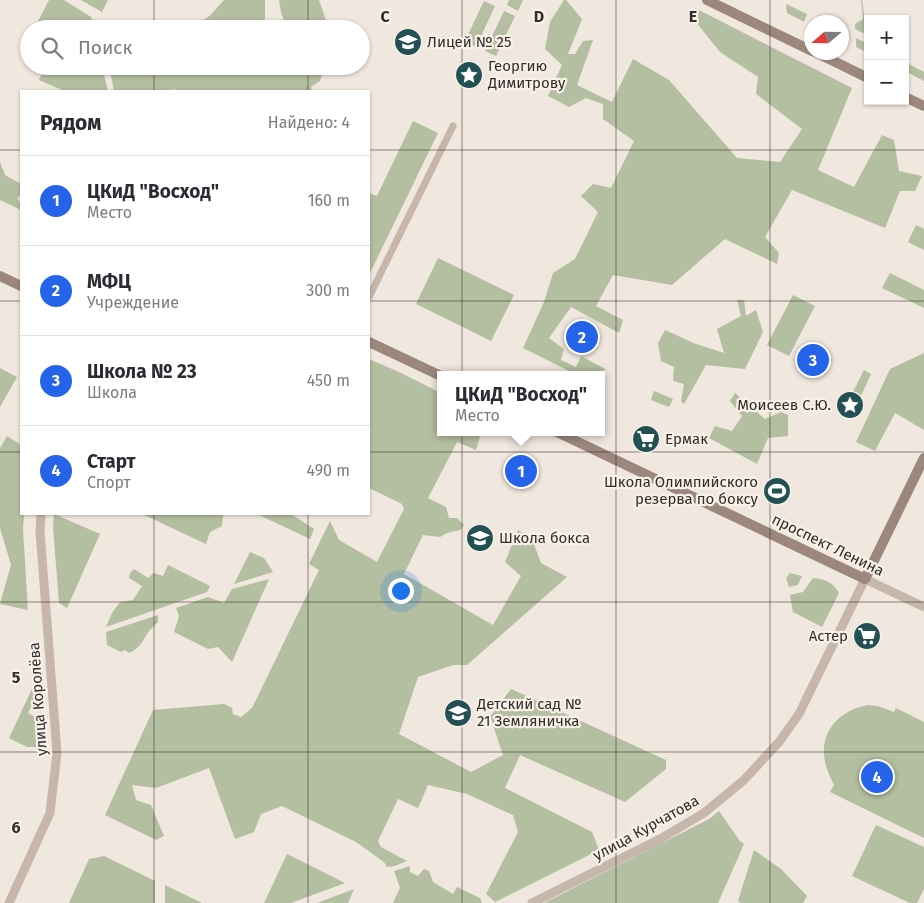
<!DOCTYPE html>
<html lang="ru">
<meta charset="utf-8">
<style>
body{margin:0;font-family:"Fira Sans",sans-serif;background:#f7f7f7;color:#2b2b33}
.controls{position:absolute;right:15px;top:15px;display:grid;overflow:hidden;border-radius:0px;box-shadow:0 1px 4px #0004}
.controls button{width:45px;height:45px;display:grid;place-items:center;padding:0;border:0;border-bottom:1px solid #e1e1e2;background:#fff;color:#2b2b33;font:25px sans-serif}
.compass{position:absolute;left:804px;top:15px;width:45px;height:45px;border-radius:50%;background:#fff;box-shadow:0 1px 4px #0004;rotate:250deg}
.you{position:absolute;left:400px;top:590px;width:18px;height:18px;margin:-12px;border:4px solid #fff;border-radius:50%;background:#1a73e8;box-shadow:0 0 0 8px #1a73e833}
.badge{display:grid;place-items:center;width:32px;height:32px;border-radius:50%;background:#2563eb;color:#fff;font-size:16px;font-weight:700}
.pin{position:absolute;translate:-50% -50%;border:2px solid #fff;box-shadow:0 1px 5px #0006}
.popup{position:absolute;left:437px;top:371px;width:168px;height:65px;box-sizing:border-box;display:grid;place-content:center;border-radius:0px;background:#fff;filter:drop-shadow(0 1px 4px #0005);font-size:16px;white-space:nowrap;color:#7c7c81}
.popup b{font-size:19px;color:#2b2b33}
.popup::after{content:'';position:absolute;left:50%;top:100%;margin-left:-10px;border:10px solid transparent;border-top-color:#fff}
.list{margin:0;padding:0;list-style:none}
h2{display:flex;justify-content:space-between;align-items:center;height:65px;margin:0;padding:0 20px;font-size:21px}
h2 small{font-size:16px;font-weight:400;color:#7c7c81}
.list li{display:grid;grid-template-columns:32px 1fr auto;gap:15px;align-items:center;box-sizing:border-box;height:90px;padding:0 20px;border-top:1px solid #e1e1e2}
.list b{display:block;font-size:19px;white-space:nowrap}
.list p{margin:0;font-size:16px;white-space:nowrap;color:#7c7c81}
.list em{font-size:16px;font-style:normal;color:#7c7c81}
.icon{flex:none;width:28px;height:28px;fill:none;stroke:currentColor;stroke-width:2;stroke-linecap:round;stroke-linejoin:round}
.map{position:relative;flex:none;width:924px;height:903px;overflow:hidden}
.search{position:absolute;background:#fff;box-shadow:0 1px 4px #0004;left:20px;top:20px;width:350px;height:55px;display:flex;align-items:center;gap:12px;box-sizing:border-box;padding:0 18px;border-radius:28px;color:#7c7c81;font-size:19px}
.panel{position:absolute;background:#fff;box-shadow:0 1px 4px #0004;left:20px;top:90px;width:350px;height:425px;border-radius:0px}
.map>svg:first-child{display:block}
.green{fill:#b4bea0}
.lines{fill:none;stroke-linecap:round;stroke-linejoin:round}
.minor{stroke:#c7b7ab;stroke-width:7}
.tertiary{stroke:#c7b7ab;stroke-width:9}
.secondary{stroke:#9b877d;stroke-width:10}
.grid{fill:none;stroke:#362d2a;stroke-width:1;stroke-opacity:0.55}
.labels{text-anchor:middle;stroke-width:4.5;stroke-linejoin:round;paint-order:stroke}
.poi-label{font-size:15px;fill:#362d2a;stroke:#f8f1ea;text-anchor:start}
.street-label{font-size:15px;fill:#362d2a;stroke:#f8f1ea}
.grid-label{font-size:16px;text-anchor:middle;font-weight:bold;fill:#362d2a;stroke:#f8f1ea;stroke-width:4.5;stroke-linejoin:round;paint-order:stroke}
</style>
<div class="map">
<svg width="924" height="903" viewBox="0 0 924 903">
<rect width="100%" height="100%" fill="#f0e7de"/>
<path class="green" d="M49,0H64L91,17L94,29H34Z
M81,0H108L102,12Z
M224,0H265V22L260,29H175L179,23C205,25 208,18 224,0Z
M279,0H319L329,29H287L281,12Z
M509,0H523L518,11L507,5Z
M564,0H566L582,19L568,54H575L583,41L593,40L577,85L612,102L633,59L669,80L737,158L780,162L802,129L756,94L758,77L720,52L691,16L695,8L852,88L818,170L854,187L882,135L894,140L899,171L922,176L915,191H900L885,228L792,190L765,237L779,253L777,264L725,239L672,285L613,275L596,306L623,320L619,333L571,307L549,338L564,349L561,360L576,367L581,356L605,369L601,378V375H577L523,348L544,302L553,273L575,259L598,212L581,196L593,184L611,188L634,141L603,119V104L586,98L569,107L548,96L562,65L545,49L550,22Z
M861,0H862L867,35L855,29V24L863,19Z
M484,1L495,6L476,47L465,41Z
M786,4L807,14L804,22L787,13Z
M504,11L515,16L496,56L485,51Z
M856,38L868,44V53L856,47Z
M905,62L924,72V81L905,71Z
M45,66H102L108,91H64L39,80Z
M109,66H283L294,75L307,70L321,69L323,72L320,81L311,87L312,91H177L175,89L166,91H114Z
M413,121L438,133L369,275V193L377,196Z
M0,162L5,175L19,183L21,181V195L17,198L21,205V210L0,200Z
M916,225L924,229V250L908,242Z
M438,258L514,295L491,341L416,304Z
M890,273L924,290V308L882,288Z
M793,295L815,306L789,356L767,345Z
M737,300H744L746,316L756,310L763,332L745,369L706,365L684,404L681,401L684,384L673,381L674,367L661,361L658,343L665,330L696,344L724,353L717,329L741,316Z
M924,353V430L895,413L875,451L856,442L890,369Z
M369,359L399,372L441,393V432H481L476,450L457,442L428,498L446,507L449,518H457L464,525L460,530L447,533L440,537L423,535L404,574L493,625L521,576L505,562L518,530L532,539L541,563L567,577L467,665H453L418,677L399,734L471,772L503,755L490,716L493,713L511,689L666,760V769L625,802L520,755L505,788L592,832L599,850L495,902L486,894L518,832L513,815L467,794L428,785L418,808L398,799L378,841L381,847L407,861L395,866L387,867L384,862L356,842L282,806L261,814L254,832L235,839L209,768L156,788L132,785L136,800L151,805L164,836L156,840L105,815L153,710L224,704L232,708L233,714L241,717L252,708L319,570L309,564L330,521L339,540L377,562L404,509L402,504L369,488Z
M0,368L17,377L0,407Z
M864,370L871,374L860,398L852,394Z
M654,391L673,399L669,407L651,400Z
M735,393L765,419L781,412L788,415V436L768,438L757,464L709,438L715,426L732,431L742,416L730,401Z
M7,436L21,445V514H24L23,529L28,610L0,604L11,565L0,528V448Z
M54,514L100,534L67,608L59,603L53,527Z
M142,514H225L223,515L222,526L210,532L206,544Z
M257,514H291L314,529L310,539Z
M250,552L264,558L273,572L234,584Z
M168,565L210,586L207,592L106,627L112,613L120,602L133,600L142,586L129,578L130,573L134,569L148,578L154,573L163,576Z
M790,573L802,576L798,585L789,587L786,578Z
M813,578C825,579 833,582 839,593L822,627L793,612L790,595L803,592Z
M269,579L232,662L218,647L208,649L174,632L179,616L176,608L208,597L224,603L232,589Z
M158,615V622C155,625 152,628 149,631C142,641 141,648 129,653L125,650L121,652L107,645L106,632Z
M32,689L38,692L28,713L40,720L41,747H27L9,738Z
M868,705L878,706L894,712L896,708L924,722V838L830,792L834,785C829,775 825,766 824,755C822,728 843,709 868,705Z
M719,811L740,841L744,844L718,903H544L709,819Z
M876,825L924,847V889L917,903H910L852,876Z
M754,850L781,869L807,896L803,903H741L738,901Z
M287,854L345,883L291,903H264Z
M104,856L155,881V903H69L89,859Z
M410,866V872L418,876L424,869L429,871L433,882L453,894L457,887L480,898L482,903H393L400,888L394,871Z
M165,885L202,903H165Z
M354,889L348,903H317Z"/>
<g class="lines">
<path class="minor" d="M369,297L453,126"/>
<path class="tertiary" d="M9,903L50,813L57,753L40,531L41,514
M532,903L660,839L704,813L744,780L779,742L799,714L865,579L924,607"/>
<path class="secondary" d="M707,0L812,51
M815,52L868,78
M905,97L924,106
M0,276L21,286
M369,342L441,376
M557,432L865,579L924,458"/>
</g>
<path class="grid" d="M154,0V29M308,0V29M462,0V903M616,0V903M770,0V903M154,66V91M308,66V91M0,150H21M369,150H924M0,301H21M369,301H924M0,452H21M369,452H924M154,514V903M308,514V903M0,602H924M0,752H924"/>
<defs>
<g id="school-disc" transform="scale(1.4375)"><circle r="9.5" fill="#235153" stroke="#f8f1ea"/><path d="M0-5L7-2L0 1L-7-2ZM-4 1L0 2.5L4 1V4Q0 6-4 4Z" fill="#fff"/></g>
<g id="sight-disc" transform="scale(1.4375)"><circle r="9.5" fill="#235153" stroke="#f8f1ea"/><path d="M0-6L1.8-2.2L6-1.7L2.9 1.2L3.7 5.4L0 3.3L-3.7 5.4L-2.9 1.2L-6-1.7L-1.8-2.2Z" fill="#fff"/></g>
<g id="supermarket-disc" transform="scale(1.4375)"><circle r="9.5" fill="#235153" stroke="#f8f1ea"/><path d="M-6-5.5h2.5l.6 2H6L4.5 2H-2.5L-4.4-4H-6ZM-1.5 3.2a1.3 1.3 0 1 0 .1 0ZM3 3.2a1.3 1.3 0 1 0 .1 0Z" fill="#fff"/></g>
<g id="stadium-disc" transform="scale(1.4375)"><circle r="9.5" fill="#235153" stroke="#f8f1ea"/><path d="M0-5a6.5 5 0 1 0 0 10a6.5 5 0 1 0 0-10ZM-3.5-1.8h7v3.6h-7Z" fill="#fff"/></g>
</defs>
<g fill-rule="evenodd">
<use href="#school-disc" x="408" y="42"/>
<use href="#sight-disc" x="469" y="75"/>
<use href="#sight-disc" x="850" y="405"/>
<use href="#supermarket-disc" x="646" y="439"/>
<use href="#stadium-disc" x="777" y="491"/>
<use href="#school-disc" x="480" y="538"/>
<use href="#supermarket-disc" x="867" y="636"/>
<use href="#school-disc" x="458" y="713"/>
</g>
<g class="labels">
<g class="poi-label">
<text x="427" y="47">Лицей № 25</text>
<text x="488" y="71">Георгию<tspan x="488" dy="17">Димитрову</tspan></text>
<text x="831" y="410" text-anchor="end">Моисеев С.Ю.</text>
<text x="665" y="444">Ермак</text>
<text x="758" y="487" text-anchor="end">Школа Олимпийского<tspan x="758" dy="17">резерва по боксу</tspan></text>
<text x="499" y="543">Школа бокса</text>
<text x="848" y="641" text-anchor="end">Астер</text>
<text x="477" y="709">Детский сад №<tspan x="477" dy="17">21 Земляничка</tspan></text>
</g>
<g class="street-label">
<text transform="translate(828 545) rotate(26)" y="5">проспект Ленина</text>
<text transform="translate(38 699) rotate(-94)" y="5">улица Королёва</text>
<text transform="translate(646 828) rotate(-29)" y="5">улица Курчатова</text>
</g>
</g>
<g class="grid-label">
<text x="385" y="22">C</text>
<text x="539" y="22">D</text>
<text x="693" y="22">E</text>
<text x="16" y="683">5</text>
<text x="16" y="833">6</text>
</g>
</svg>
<div class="controls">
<button>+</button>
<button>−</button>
</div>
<svg class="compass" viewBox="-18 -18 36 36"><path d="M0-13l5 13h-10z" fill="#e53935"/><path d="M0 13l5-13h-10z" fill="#7c7c81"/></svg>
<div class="you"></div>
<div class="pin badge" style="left:521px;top:471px">1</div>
<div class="popup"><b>ЦКиД &quot;Восход&quot;</b>Место</div>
<div class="pin badge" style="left:582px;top:337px">2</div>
<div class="pin badge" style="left:813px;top:360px">3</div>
<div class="pin badge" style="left:877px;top:777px">4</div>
<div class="search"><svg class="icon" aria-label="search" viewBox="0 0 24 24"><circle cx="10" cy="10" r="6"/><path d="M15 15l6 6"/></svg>Поиск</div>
<section class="panel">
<h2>Рядом<small>Найдено: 4</small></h2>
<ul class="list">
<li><span class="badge">1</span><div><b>ЦКиД &quot;Восход&quot;</b><p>Место</p></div><em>160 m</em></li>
<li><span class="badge">2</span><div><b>МФЦ</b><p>Учреждение</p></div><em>300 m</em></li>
<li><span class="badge">3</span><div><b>Школа № 23</b><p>Школа</p></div><em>450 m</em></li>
<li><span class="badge">4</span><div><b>Старт</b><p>Спорт</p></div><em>490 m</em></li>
</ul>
</section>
</div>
